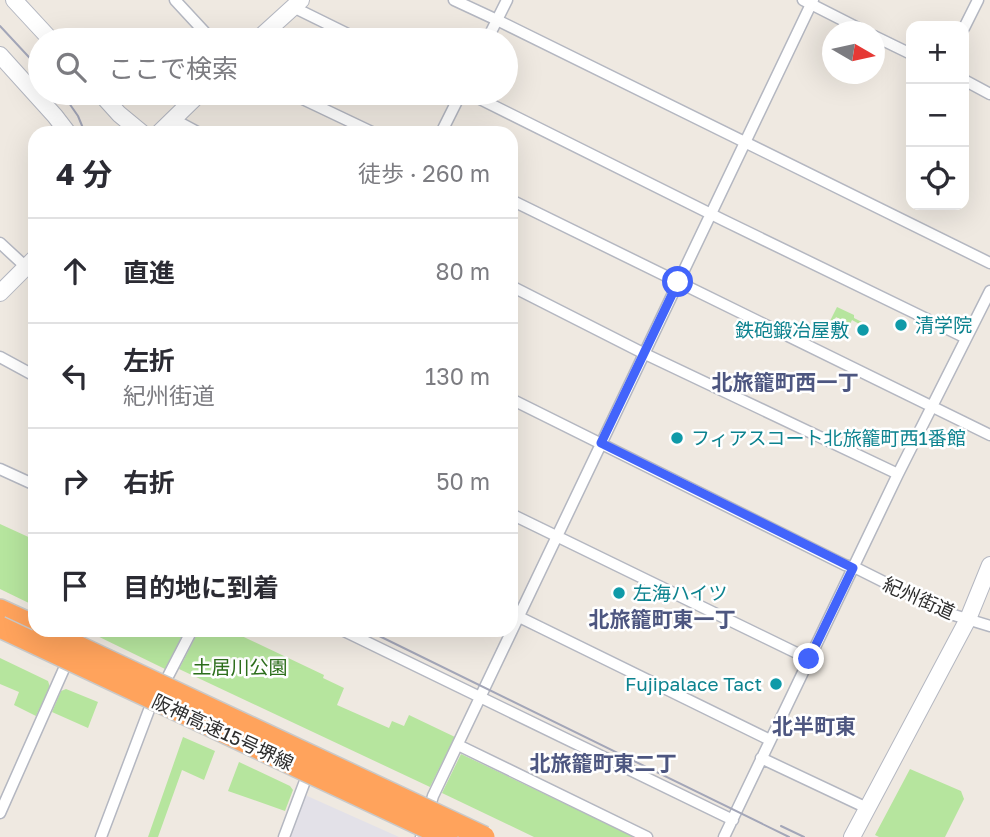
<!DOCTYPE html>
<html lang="ja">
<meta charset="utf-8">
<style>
body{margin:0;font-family:"Golos Text","Noto Sans JP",sans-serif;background:#f2f2f3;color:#2b2b33}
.controls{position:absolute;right:21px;top:21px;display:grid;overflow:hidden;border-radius:14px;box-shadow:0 7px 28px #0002}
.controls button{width:63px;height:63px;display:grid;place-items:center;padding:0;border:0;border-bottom:2px solid #e1e1e2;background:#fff;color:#2b2b33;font:35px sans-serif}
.compass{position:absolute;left:822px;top:21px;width:63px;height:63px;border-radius:50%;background:#fff;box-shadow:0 7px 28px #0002;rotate:99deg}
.stop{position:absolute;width:21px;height:21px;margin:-16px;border:5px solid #4264fb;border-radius:50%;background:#fff}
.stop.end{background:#4264fb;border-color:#fff;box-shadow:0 2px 7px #0008}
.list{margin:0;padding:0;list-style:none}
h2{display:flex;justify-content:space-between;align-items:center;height:91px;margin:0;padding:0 28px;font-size:30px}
h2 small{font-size:23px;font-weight:400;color:#7c7c81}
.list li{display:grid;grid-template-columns:46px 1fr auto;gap:21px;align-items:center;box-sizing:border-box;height:105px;padding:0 28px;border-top:2px solid #e1e1e2}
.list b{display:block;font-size:26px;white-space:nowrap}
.list p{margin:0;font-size:23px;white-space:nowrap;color:#7c7c81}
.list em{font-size:23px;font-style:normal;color:#7c7c81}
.icon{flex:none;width:38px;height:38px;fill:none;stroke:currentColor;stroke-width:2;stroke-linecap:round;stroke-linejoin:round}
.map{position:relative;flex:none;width:990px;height:837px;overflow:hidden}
.search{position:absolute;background:#fff;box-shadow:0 7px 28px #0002;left:28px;top:28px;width:490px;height:77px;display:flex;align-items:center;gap:18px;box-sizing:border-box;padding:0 24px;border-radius:38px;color:#7c7c81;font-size:26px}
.panel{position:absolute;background:#fff;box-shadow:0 7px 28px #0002;left:28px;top:126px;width:490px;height:511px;border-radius:21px}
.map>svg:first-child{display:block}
.industrial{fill:#e3e1e8}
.green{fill:#b6e59e}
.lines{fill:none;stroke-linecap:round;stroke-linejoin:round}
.street-casing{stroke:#b4b7c1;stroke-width:13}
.secondary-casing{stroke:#b4b7c1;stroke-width:18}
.highway-casing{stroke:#c9c9c9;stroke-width:24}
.street{stroke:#fff;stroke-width:10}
.secondary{stroke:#fff;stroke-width:16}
.highway{stroke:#ffa35c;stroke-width:21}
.tram{stroke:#a3a6b8;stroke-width:2}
.highway-bridge-casing{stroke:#c9c9c9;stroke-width:24;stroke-linecap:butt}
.highway-bridge{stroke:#ffa35c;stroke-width:21}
.route{stroke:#4264fb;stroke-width:9}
.culture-dot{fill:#0f9aa8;stroke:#fff;stroke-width:2.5}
.labels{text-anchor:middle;stroke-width:5;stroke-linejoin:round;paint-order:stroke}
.culture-label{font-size:19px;fill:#0d838f;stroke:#fff;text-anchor:start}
.street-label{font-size:19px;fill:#2e2e2e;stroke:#fff}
.park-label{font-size:19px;fill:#2c6e1b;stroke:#fff}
.neighbourhood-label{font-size:21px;font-weight:bold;fill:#4d5680;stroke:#fff}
</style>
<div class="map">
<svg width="990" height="837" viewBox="0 0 990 837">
<rect width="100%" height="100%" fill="#efe9e1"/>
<path class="industrial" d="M305,795L399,837H289Z"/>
<path class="green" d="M837,307L854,315V318L864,323L863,326L852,320L850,324L836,317L826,337L823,335Z
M0,524L35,540V606L0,589Z
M85,630H185L165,669Z
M199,630H204L218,637L221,630H229L324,675L323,678L344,688L337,705L389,728L392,721L404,726L409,715L455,737L430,787L179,669Z
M0,658L48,681L50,687L36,716L14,705L19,692L0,684Z
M66,689L98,702L88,728L52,712L61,691Z
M183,737L215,751L204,780L182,770L158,837H148Z
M461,754L635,837H534L442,793Z
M239,762L290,786L293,790L285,811L228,791Z
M910,769L961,791L964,799L945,837H879L875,835Z"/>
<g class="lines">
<g class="street-casing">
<path id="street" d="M175,0L212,40
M454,0L497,20L990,263
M803,0L866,32
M293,7L360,40
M964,28L978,0
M874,36L911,54
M487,40L507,0
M964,80L990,94
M290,93L374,133
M468,93L723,220L966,338
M173,119L199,133
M441,133L461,93
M511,200L990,435
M0,243L26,267
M511,286L643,353L898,474
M0,357L35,376
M511,399L845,565L858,569L944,612L990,626
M0,469L35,485
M511,514L809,659
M511,613L770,740
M342,630L733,820
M458,745L647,837
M761,758L867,808
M0,813L67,662
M101,837L152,702L164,684L192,630
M284,837L308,773
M421,837L433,796L813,0
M724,837L898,474L990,291"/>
</g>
<g class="secondary-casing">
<path id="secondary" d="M14,0L51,40
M257,40L301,0
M0,55L55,116L68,133
M100,93L119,114L142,133
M159,133L200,93
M0,293L35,258
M852,837L968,619L990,565"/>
</g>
<g class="highway-casing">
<path id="highway" d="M0,610L35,626"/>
</g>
<use href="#street" class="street"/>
<use href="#secondary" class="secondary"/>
<use href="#highway" class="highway"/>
<path class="tram" d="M0,26L40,69
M62,93L78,116L85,133
M367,630L789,837
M781,826L804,837"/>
<g class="highway-bridge-casing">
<path id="highway-bridge" d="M0,627L447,837
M43,630L484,837"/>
</g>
<use href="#highway-bridge" class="highway-bridge"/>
</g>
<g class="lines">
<path class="route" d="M678,282L601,443L853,568L809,659"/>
</g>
<g class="culture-dot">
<circle cx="901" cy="325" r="7"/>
<circle cx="863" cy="330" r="7"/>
<circle cx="677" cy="438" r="7"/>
<circle cx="619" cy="593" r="7"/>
<circle cx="776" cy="684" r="7"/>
</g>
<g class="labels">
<g class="culture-label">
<text x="915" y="332">清学院</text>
<text x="849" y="337" text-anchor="end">鉄砲鍛冶屋敷</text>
<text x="691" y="445">フィアスコート北旅籠町西1番館</text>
<text x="633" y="600">左海ハイツ</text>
<text x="762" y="691" text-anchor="end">Fujipalace Tact</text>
</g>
<g class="street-label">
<text transform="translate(919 598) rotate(24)" y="7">紀州街道</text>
<text transform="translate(223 732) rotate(25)" y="7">阪神高速15号堺線</text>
</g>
<g class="park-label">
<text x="240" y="674">土居川公園</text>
</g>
<g class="neighbourhood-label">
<text x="785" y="390">北旅籠町西一丁</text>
<text x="662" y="627">北旅籠町東一丁</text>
<text x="814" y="734">北半町東</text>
<text x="603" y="771">北旅籠町東二丁</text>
</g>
</g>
</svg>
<div class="controls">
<button>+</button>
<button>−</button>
<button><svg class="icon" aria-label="locate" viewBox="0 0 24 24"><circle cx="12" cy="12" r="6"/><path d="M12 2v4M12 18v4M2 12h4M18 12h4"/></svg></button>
</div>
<svg class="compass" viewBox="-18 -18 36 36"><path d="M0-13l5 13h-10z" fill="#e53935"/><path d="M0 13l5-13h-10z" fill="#7c7c81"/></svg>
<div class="stop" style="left:678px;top:282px"></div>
<div class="stop end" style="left:809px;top:659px"></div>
<div class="search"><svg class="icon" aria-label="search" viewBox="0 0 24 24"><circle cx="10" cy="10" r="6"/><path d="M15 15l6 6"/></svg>ここで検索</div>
<section class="panel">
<h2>4 分<small>徒歩 · 260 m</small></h2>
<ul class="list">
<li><svg class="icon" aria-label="ahead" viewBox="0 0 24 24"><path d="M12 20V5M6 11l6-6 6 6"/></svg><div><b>直進</b></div><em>80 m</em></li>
<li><svg class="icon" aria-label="left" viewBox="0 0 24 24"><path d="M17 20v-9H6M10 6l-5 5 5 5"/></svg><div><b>左折</b><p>紀州街道</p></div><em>130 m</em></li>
<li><svg class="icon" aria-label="right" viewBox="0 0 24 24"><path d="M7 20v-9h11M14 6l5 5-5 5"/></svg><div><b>右折</b></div><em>50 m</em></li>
<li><svg class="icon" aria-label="arrive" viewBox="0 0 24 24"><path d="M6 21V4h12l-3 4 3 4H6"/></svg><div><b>目的地に到着</b></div></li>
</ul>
</section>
</div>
